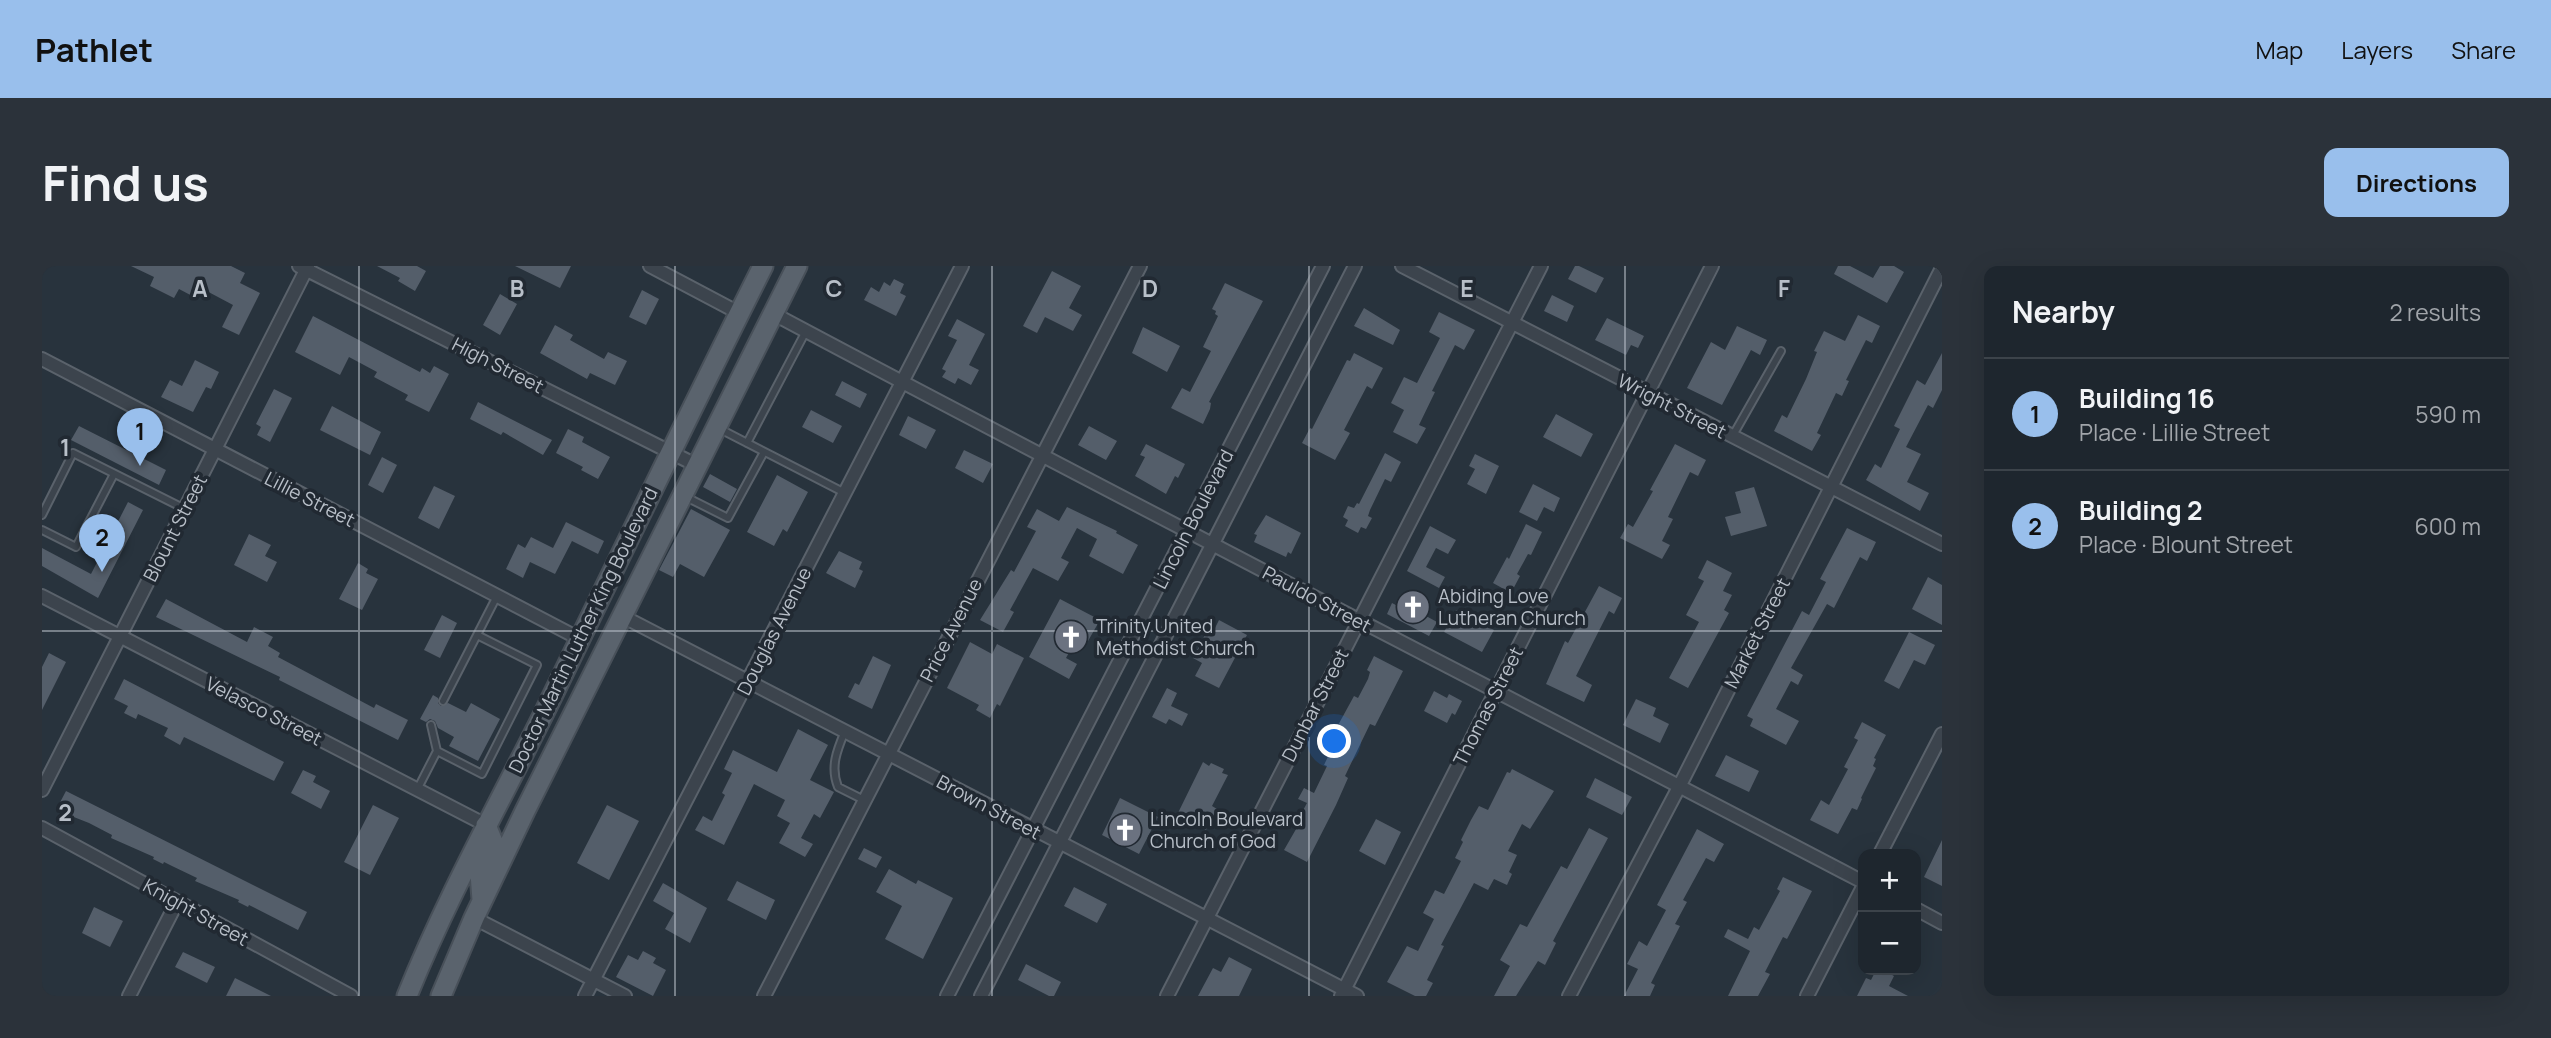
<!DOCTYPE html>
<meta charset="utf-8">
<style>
body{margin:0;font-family:Manrope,sans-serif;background:#2b323a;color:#f1f3f6}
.controls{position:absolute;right:21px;bottom:21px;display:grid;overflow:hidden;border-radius:14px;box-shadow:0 7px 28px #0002}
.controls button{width:63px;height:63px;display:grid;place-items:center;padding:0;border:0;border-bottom:2px solid #3c434a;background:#1e262e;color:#f1f3f6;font:35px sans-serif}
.you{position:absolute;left:1293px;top:476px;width:24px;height:24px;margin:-18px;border:5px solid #fff;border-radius:50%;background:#1a73e8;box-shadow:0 0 0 10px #1a73e833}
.badge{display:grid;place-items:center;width:46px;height:46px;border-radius:50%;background:#99bfec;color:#111;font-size:23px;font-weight:700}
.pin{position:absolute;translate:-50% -58px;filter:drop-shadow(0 2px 4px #0008)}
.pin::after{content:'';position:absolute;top:37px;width:24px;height:21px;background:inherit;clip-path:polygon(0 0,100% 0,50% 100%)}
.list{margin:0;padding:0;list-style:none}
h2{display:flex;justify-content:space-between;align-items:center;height:91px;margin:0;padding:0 28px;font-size:30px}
h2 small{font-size:23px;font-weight:400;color:#a1a5aa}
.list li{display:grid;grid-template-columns:46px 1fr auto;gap:21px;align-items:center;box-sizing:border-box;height:112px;padding:0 28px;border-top:2px solid #3c434a}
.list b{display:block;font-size:26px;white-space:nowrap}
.list p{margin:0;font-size:23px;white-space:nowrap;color:#a1a5aa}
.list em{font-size:23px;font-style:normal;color:#a1a5aa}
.map{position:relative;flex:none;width:1900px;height:730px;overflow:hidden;border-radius:14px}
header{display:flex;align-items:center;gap:42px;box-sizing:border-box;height:98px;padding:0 35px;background:#99bfec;color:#111}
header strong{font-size:33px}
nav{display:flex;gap:38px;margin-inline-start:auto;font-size:24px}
.intro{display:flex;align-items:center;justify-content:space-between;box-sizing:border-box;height:168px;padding:0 42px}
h1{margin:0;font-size:49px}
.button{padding:18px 32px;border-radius:14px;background:#99bfec;color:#111;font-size:24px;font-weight:700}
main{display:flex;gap:42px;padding:0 42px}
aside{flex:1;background:#1e262e;border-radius:14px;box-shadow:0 7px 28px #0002}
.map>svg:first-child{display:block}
.building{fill:#545e6a}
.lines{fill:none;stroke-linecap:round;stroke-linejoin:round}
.lane-casing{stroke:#5a626b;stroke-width:10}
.street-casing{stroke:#5a626b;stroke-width:16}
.primary-casing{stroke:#485059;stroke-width:23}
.lane{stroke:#3c444d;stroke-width:6}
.street{stroke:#3c444d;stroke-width:12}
.primary{stroke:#5a636d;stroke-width:19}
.grid{fill:none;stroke:#b8bfc8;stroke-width:2;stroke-opacity:0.55}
.labels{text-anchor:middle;stroke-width:7;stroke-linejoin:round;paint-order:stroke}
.street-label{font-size:19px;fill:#b8bfc8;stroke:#212932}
.poi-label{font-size:19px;fill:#b8bfc8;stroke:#212932;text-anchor:start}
.grid-label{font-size:23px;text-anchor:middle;font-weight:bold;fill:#b8bfc8;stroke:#212932;stroke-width:7;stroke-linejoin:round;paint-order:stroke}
</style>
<header>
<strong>Pathlet</strong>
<nav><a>Map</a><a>Layers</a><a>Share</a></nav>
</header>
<div class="intro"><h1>Find us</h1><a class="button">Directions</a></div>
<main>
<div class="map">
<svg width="1900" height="730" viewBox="0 0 1900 730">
<rect width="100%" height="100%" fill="#28333d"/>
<path class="building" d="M89,0H189L203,7L198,17L218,27L197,69L180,61L191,39L159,22L154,32L137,23L132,32L108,20L112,11Z
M335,0H375L384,5L373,25L356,15L358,12Z
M473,0H529L518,22Z
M1533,0H1537L1562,12L1554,27L1526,13Z
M1796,0H1808L1831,12L1838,0H1852L1862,6L1845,37L1792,8Z
M1010,5L1039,20L1027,42L1040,49L1031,65L1003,51L995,67L981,60Z
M852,13L862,18L858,27L864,30L854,50L822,34L829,21L837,26L842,16L848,20Z
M1183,17L1221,35L1167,136L1169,137L1168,143L1161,158L1129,142L1140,122L1148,126L1169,85L1161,81L1176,50L1173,48L1174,45L1170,43Z
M600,24L617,33L604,59L587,51Z
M458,28L475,38L458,69L441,59Z
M1510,29L1532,40L1525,56L1502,45Z
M1322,42L1358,64L1351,79L1312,60Z
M1397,46L1433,64L1422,84L1413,79L1390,125L1393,126L1377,159L1384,162L1375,178L1351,166L1362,144L1349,137L1362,111L1375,117L1398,72L1387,66Z
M1816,49L1838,60L1830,77L1824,74L1804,114L1807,115L1800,130L1794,127L1775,167L1779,169L1770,185L1732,165L1740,149L1745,152L1764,113L1775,86L1772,85L1782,65L1803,75Z
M271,50L378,106L380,102L388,107L392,100L407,108L387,146L363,134L366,129L332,111L335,106L307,91L298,109L253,86Z
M1565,52L1602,70L1596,82L1589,79L1584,89L1553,74Z
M915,53L943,68L927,99L937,104L929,119L916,112L913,118L900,111L904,105L900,103L915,74L906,70Z
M513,59L531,69L528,74L562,93L566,86L585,95L573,119L548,107L545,113L498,87Z
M1695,60L1725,74L1718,89L1709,84L1680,139L1645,122L1669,76L1683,84Z
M1101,61L1138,80L1125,106L1090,87Z
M1312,87L1341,102L1330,123L1325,120L1302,164L1308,167L1293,194L1260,177L1268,162L1270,163L1305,94L1308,95Z
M1900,87V124L1891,142L1886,139L1864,181L1879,188L1865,216L1887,227L1878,245L1824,214L1833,198L1839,202L1858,163L1852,160L1875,114L1883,119Z
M153,94L177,106L169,123L164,121L151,146L119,131L128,114L140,120Z
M800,115L825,128L818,142L793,129Z
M232,123L250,132L228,176L215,169L219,161L214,158Z
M436,136L510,174L501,189L461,166L459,169L428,153Z
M290,140L339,166L328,189L278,164Z
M769,144L800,160L791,177L760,161Z
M1514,148L1551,168L1539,191L1501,171Z
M866,150L894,164L884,183L857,169Z
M37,160L124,204L117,219L29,174Z
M1047,160L1075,175L1064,194L1036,179Z
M526,163L542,171L540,176L568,191L556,213L539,204L541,201L514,187Z
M1104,178L1143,198L1136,212L1133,210L1124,228L1093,210L1103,191L1098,189Z
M1633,178L1664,194L1656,210L1648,206L1626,251L1631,253L1620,275L1628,279L1620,293L1578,272L1586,258L1591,261L1611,225L1608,224Z
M922,184L951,198L941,217L913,202Z
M1343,187L1359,196L1349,216L1343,213L1328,244L1326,250L1330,252L1324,263L1319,261L1316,267L1303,260L1306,254L1301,251L1306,240L1312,242L1315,237L1317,238Z
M1433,188L1457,200L1444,228L1425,218L1433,203L1427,200Z
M340,191L355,199L341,227L326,219Z
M668,208L695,223L688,236L661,221Z
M735,209L766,226L745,266L741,263L732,280L705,266Z
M1491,218L1518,232L1512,246L1502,241L1495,255L1477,246Z
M392,220L413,230L397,263L376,252Z
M1712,221L1725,260L1689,270L1683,251L1699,247L1693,226Z
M86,236L101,244L56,332L0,300V282L49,308Z
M1025,241L1075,265L1074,267L1096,279L1081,308L1047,290L1055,273L1035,262L1019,292L1027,296L1016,315L991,302L968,344L972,346L961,366L938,354L969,304L972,306L994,265L985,261L995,243L1017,255Z
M649,243L688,264L662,311L638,298L631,311L617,304Z
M1224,249L1259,267L1249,288L1246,286L1244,291L1212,276L1215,269L1212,268Z
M524,256L562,275L556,288L530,275L513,308L488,296L481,312L464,303L476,278L483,282L489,271L511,282Z
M1484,258L1500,266L1489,289L1486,288L1475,308L1478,310L1469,327L1451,317L1465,291L1467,293Z
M1388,260L1414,274L1406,288L1394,282L1384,301L1403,311L1397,322L1365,305Z
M1805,262L1834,276L1825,295L1818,291L1792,342L1785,338L1749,402L1761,409L1756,419L1749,415L1734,443L1757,455L1744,479L1708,460L1711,453L1705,450L1760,345L1767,349L1784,316L1778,313Z
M207,268L229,279L223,290L235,296L225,316L192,299Z
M797,285L820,296L817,303L821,305L813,322L784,307Z
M1665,294L1690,307L1681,325L1690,329L1682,344L1687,347L1646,422L1627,412L1657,356L1644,349L1662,315L1656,312Z
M316,297L326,303L324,307L336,313L320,344L297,333Z
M1886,311L1900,319V359L1870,343Z
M1557,320L1580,332L1572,348L1567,345L1534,410L1550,419L1542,436L1504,418L1523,375L1526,377Z
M124,333L205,376L212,361L231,371L226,380L238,387L236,391L332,442L334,438L366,454L356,474L237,414L238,411L114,351Z
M1018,333L1058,354L1046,375L1036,370L1024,392L1035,398L1027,413L987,391Z
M1350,337L1373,349L1375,345L1395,356L1387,370L1345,348Z
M1414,344L1452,364L1440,386L1402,366Z
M400,349L415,357L398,392L382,384Z
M1177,354L1205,369L1177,422L1153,410L1160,397L1151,392L1166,363L1171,366Z
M1867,366L1893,379L1883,399L1872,394L1857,423L1842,415Z
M928,376L950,388L955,378L982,392L958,440L955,438L948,452L934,444L937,439L905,422Z
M7,387L24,396L0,444V401Z
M831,390L849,399L830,443L806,431L813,417L817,419Z
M1332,390L1361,405L1333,460L1328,458L1303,510L1306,512L1294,539L1265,596L1242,584L1261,551L1258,550L1265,537L1256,533L1262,522L1272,527L1285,500L1282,499L1294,474L1289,472L1312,430L1316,432L1326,413L1328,406L1325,404Z
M82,413L242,496L232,515L142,471L138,479L122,470L126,462L96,448L94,453L82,447L86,440L72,433Z
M1125,422L1135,427L1129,440L1146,448L1140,460L1127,453L1124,458L1110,451Z
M1392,425L1405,432L1407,428L1420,435L1413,449L1410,447L1405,457L1382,445Z
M391,429L396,432V437L399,440L406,437L424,446L429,437L458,453L436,495L407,480L412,471L396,462L393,455L388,453L384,456L378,453Z
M1594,433L1614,442L1611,450L1627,458L1618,477L1581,459Z
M1820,456L1844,469L1832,492L1834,493L1831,500L1834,502L1819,532L1820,533L1815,544L1810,542L1796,568L1768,554L1779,534L1787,539L1806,503L1802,501L1816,474L1812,472Z
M756,463L786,479L768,514L792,526L778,552L772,548L759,572L771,578L763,591L737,577L748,557L735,550L743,534L712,518L682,579L653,564L661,550L670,555L683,529L680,527L690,507L682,503L691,484L735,506Z
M1684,489L1717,505L1707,526L1673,510Z
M1161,496L1167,500L1169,497L1182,503L1180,507L1186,509L1170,540L1175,543L1164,564L1135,549Z
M1470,503L1512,525L1488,563L1480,558L1466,585L1475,589L1467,606L1470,608L1465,619L1452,613L1446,624L1432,617L1399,679L1402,680L1385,714L1391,717L1384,730H1373L1345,716L1365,680L1376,685L1392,653L1381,647L1393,624L1402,628L1419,595L1413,592L1421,576L1419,574L1429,554L1437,540L1446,544L1465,506L1468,507Z
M261,504L274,510L271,516L288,525L279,543L249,527Z
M1553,512L1590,531L1580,549L1544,531Z
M24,525L265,646L256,664L207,639L206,641L196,636L197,634L153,615L155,612L130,600L122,596L121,598L111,593L112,591L69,572L70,569L47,557L14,544Z
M1078,532L1116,551L1097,588L1060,569Z
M331,539L357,552L328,609L302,596Z
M565,539L597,555L567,614L535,597Z
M1334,553L1359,566L1343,599L1317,585Z
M1547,562L1566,572L1511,675L1514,677L1503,699L1496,695L1474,730H1452L1468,700L1458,694L1478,658L1485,661L1519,600L1525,603Z
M1655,563L1682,578L1672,596L1664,592L1641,634L1645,636L1633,658L1638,660L1609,717L1613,719L1608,730H1582L1596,703L1585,698L1597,675L1605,680L1624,644L1615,639Z
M1900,574V620L1882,611Z
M822,582L840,591L834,602L816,593Z
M847,603L874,618L876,614L911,632L881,693L843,673L860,640L834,626Z
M1741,611L1770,625L1745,673L1741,671L1723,706L1728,708L1716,730H1686L1708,685L1682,671L1686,663L1706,673L1712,661L1717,664L1738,625L1735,623Z
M695,615L733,634L724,654L685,634Z
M621,617L665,642L648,677L623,663L632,647L611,635Z
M1032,621L1065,638L1055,657L1022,640Z
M52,641L81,655L68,681L40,667Z
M601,685L614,692L611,697L624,704L611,730L574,711L586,689L596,694Z
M141,686L173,701L165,717L133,701Z
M1187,691L1210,703L1197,730H1156L1171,702L1179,706Z
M984,698L1019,716L1012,730H1007L976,714Z
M1834,704H1841L1852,710L1847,720L1866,730H1815L1824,712L1829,714Z
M193,712L229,730H184Z"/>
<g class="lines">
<g class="lane-casing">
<path id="lane" d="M678,163L803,227
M1690,171L1739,85
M705,177L764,65
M644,231L686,252L722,186
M0,249L31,187L143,243
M0,264L34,281L72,208
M401,435L435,369
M389,459L395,485
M803,465C795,484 788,501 796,521L822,534
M375,524L395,485L440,508L495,399L435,369L455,330"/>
</g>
<g class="street-casing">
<path id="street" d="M257,0L654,199
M608,0L697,47
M1360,0L1900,278
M730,47C1092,240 1458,426 1821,616
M0,93L536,372
M0,330L444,559
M580,350L1315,730
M0,524L266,0
M0,562L309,730
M1838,588L1900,468
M1874,643L1900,657
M432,652L583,730
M87,730L135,636
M543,730L920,0
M722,730L1098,0
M905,730L1281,0
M939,730L1313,0
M1125,730L1499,0
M1299,730L1670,0
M1527,730L1637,521L1900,2
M1765,730L1821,621"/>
</g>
<g class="primary-casing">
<path id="primary" d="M440,634L438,607L451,576L444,559
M365,730C405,631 457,538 504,443C576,295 647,147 721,0
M399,730L432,652L483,545L755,0"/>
</g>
<use href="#lane" class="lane"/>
<use href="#street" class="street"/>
<use href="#primary" class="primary"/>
</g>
<path class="grid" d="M317,0V730M633,0V730M950,0V730M1267,0V730M1583,0V730M0,365H1900"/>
<defs>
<g id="church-disc" transform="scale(1.75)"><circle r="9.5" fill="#6b7280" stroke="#212932"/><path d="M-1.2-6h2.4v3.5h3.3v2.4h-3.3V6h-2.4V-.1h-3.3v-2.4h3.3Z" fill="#fff"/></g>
</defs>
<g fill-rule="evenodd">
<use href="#church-disc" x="1371" y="341"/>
<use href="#church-disc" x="1029" y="371"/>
<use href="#church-disc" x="1083" y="564"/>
</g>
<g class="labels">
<g class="street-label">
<text transform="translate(456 99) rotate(27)" y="7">High Street</text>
<text transform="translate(1630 140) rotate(27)" y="7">Wright Street</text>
<text transform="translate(268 233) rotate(27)" y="7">Lillie Street</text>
<text transform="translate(1151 253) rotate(-63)" y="7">Lincoln Boulevard</text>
<text transform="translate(133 262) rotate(-63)" y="7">Blount Street</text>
<text transform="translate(1275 333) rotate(28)" y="7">Pauldo Street</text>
<text transform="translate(541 364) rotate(-64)" y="7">Doctor Martin Luther King Boulevard</text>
<text transform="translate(909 364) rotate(-63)" y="7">Price Avenue</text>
<text transform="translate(732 365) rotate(-63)" y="7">Douglas Avenue</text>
<text transform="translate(1715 367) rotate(-63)" y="7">Market Street</text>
<text transform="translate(1273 439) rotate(-63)" y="7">Dunbar Street</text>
<text transform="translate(1446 440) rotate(-63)" y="7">Thomas Street</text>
<text transform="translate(222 445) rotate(27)" y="7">Velasco Street</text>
<text transform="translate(947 541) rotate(28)" y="7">Brown Street</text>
<text transform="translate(154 646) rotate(29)" y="7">Knight Street</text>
</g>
<g class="poi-label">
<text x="1396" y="337">Abiding Love<tspan x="1396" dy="22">Lutheran Church</tspan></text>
<text x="1054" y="367">Trinity United<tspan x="1054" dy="22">Methodist Church</tspan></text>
<text x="1108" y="560">Lincoln Boulevard<tspan x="1108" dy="22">Church of God</tspan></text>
</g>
</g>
<g class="grid-label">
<text x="158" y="31">A</text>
<text x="475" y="31">B</text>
<text x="792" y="31">C</text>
<text x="1108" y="31">D</text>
<text x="1425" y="31">E</text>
<text x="1742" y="31">F</text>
<text x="23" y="190">1</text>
<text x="23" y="555">2</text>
</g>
</svg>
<div class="controls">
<button>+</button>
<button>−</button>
</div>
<div class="you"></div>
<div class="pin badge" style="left:98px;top:200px">1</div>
<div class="pin badge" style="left:60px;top:306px">2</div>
</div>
<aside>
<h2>Nearby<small>2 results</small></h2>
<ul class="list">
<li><span class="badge">1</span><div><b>Building 16</b><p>Place · Lillie Street</p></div><em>590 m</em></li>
<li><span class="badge">2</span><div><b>Building 2</b><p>Place · Blount Street</p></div><em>600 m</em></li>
</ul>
</aside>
</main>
